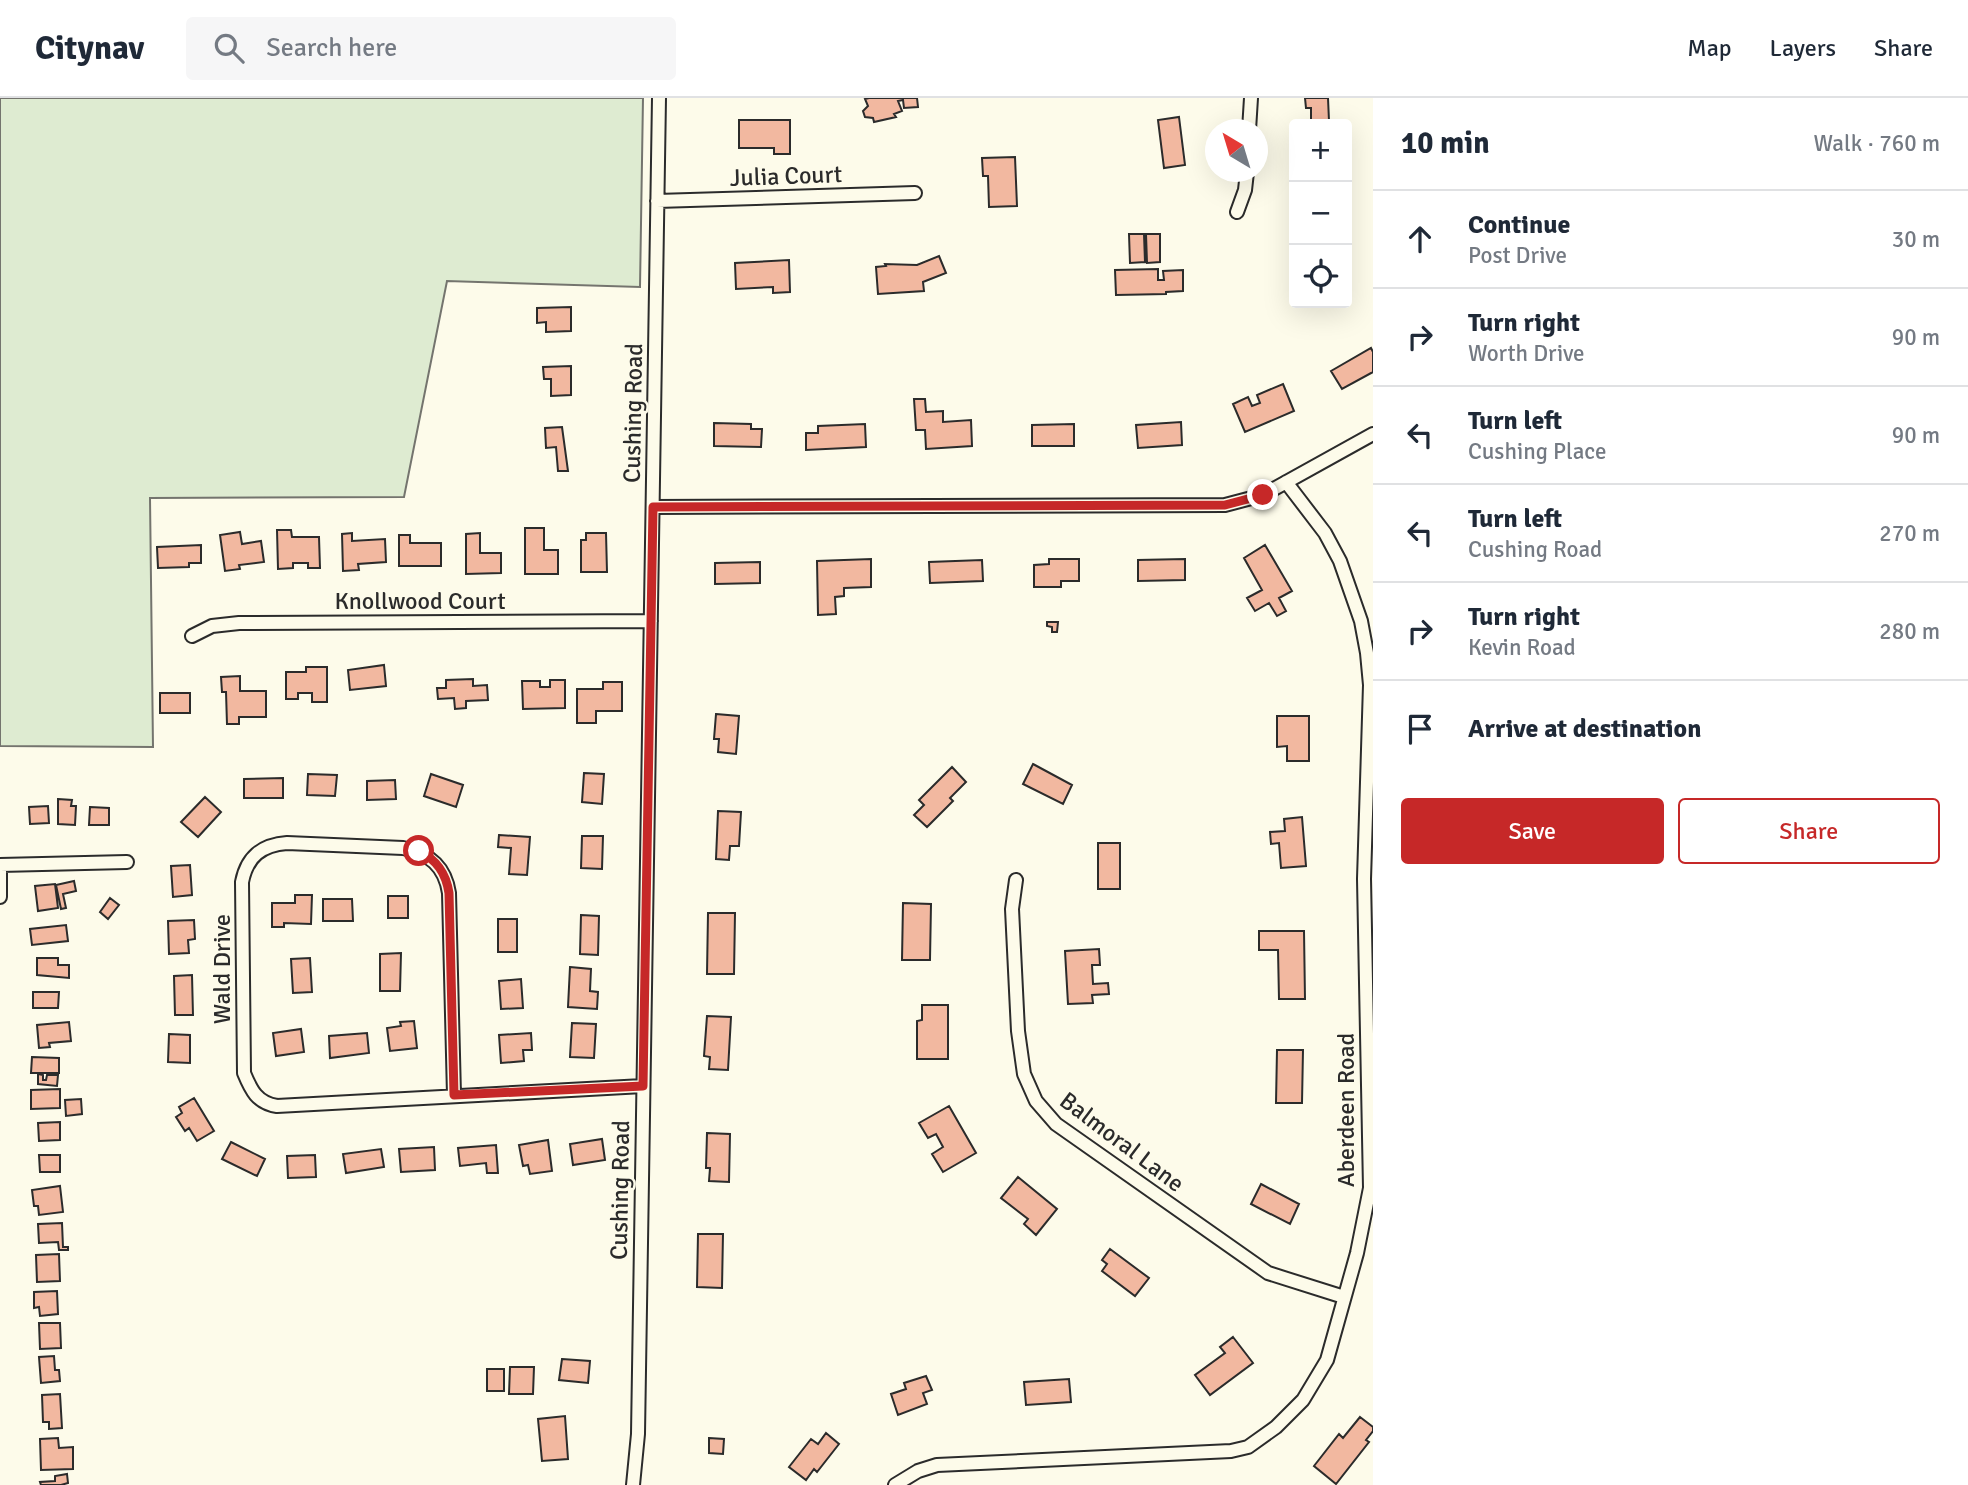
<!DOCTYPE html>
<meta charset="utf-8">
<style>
body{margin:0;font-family:Signika,sans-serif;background:#f6f6f7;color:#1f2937}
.controls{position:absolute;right:21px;top:21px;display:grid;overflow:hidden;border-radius:7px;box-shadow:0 7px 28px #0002}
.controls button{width:63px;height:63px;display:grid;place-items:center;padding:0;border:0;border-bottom:2px solid #e0e1e3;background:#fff;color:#1f2937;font:35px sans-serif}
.compass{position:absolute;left:1205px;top:21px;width:63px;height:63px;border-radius:50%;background:#fff;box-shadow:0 7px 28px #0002;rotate:322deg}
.stop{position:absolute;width:21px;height:21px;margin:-16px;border:5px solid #c62828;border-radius:50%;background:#fff}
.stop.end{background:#c62828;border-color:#fff;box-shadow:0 2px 7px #0008}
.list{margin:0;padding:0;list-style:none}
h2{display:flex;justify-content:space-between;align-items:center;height:91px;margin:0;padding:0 28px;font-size:30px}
h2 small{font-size:23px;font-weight:400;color:#747a83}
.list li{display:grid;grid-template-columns:46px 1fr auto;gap:21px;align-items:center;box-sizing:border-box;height:98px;padding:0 28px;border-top:2px solid #e0e1e3}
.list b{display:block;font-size:26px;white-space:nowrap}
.list p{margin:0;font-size:23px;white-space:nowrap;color:#747a83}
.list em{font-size:23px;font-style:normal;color:#747a83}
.actions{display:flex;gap:14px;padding:21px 28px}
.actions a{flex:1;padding:16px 0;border:2px solid #c62828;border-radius:7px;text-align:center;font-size:24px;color:#c62828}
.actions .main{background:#c62828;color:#fff}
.icon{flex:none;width:38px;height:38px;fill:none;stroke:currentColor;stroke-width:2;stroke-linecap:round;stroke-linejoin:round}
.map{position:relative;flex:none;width:1373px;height:1387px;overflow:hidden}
header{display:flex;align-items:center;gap:42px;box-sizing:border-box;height:98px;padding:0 35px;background:#fff;border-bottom:2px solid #e0e1e3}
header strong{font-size:33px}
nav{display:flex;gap:38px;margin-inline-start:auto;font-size:24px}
.search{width:490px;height:63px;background:#f6f6f7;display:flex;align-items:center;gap:18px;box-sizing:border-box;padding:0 24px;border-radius:7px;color:#747a83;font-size:26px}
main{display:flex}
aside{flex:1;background:#fff}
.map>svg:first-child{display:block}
.green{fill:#deebd1;stroke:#74746e;stroke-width:2}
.building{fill:#f2b8a0;stroke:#2b2b2b;stroke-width:2}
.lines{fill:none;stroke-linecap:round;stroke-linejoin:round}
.minor-casing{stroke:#2b2b2b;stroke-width:16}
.minor{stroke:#fdfbea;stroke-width:12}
.route{stroke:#c62828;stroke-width:9}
.labels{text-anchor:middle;stroke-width:5;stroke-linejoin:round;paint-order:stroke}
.street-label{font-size:24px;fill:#2b2b2b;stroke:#fdfbea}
</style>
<header>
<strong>Citynav</strong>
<div class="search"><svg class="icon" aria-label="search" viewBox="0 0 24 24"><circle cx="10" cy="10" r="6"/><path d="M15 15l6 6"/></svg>Search here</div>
<nav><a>Map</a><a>Layers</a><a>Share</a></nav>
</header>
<main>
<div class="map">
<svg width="1373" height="1387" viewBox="0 0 1373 1387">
<rect width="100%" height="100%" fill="#fdfbea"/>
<path class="green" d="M0,0H643L640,189L447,183L404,399L150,400L153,649L0,648Z"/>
<path class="building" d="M869,0H917L918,9L904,10L903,2L898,3L902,13L894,16L896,19L874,24L873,20L865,19L863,13L868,8L865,1Z
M1305,0H1328L1329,23L1311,24V10H1306Z
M1179,19L1185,67L1164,70L1158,22Z
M739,22H790V56H774V50H739Z
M1015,59L1017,108L989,109L988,78H983L982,60Z
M1129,136H1144L1145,164L1130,165Z
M1146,136H1160V164L1147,165Z
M939,158L946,175L923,184L924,193L878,196L876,169L886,168L885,166L917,167Z
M789,162L790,194L773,195V189L736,191L735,165Z
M1158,171V182H1164L1163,173L1183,172V193L1166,194V196L1116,197L1115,172Z
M571,209V233L546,234V224L537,225V210Z
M1371,250L1373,254V274L1342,291L1331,273Z
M571,268V297L551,298V281H544L543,269Z
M1283,286L1294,313L1245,334L1233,306L1248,299L1252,308L1260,305L1257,297Z
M914,301H925L926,314L943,313V324L971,322L972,348L926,351L925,332H916Z
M1181,324L1182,347L1138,350L1136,327Z
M714,325L751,326V331H762L761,349L714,348Z
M865,326L866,349L806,352V335H818V328Z
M1074,326V348H1032V327Z
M562,329L568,373H558L556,349L546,350L545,330Z
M525,430H544V452H558V476H525Z
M277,432H291L292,439H319L320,470H308V465H293V470L278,471Z
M240,434L242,446L261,443L264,464L239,467L240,471L225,473L220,437Z
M352,435V443L385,441L386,464L358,466L359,472L343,473L342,436Z
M480,435V455H501V475L466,476V436Z
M586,435H606L607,474H581V442H586Z
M399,437H410V445H441V468H399Z
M201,447V465H189V469L158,470L157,449Z
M1265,447L1292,493L1279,500L1286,513L1277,518L1269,505L1255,513L1247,500L1262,492L1244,460Z
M871,461V489L844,490V498L835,499L836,516L818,517L817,463Z
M1049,461H1079V483H1061V489H1034V467L1049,466Z
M1185,461V482L1138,483V462Z
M982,462L983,483L930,485L929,464Z
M760,464V485L715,486V465Z
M1047,524H1058L1057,534H1052V529L1047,528Z
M384,567L386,588L350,592L348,572Z
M306,569H327V604H312V595H298V601H286V574H306Z
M240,578V593H266V619H239V626H227L226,594H222L221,579Z
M473,581V588L487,587L488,602L466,603V610L455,611L454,600L438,601L437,590H446V582Z
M550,582H565V610L523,611L522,583H540V589H550Z
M603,584H622V613H596V625H577V591H603Z
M160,595H190V615H160Z
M716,616L739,618L736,656L718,654L719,641H714Z
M1277,618H1309V663H1287V648L1277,649Z
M1033,666L1072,687L1063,706L1023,686Z
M952,669L966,684L950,700L953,703L927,729L914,717L924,707L919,702Z
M584,675L604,676L602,706L582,704Z
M308,676L337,677L335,698L307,697Z
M431,676L463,687L456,709L424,698Z
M283,680V700H244V681Z
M395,682L396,701L367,702V683Z
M205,699L221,714L198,739L181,724Z
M58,701L72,702L71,708H76L75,727L58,726Z
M48,708L49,725L30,726L29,709Z
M90,709L109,710V727H89Z
M718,713L741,714L739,748H730L729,762L716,761Z
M1302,719L1306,768L1281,770L1279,745L1271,746L1270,734L1285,733L1284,721Z
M499,737L530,739L527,777L509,776L511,750L498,749Z
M582,738H603L602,771L581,770Z
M1098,745H1120V791H1098Z
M190,767L192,797L173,799L171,768Z
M74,783L76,793L63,796L66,810L61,811L56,787Z
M55,786L58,810L38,813L35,788Z
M295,797H312L311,826L284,825V829H272V805H295Z
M388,798H408V820H388Z
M110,800L119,807L108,821L100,814Z
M323,801H352L353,823H323Z
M903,805L931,806L930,862H902Z
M708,815H735L734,876H707Z
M581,817L599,818L598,857L580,856Z
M498,821H517V854H498Z
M194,822L195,841L188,842L189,855L169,856L168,823Z
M66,827L68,843L32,847L30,831Z
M1259,833H1304L1305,901H1279L1278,852H1259Z
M1099,851L1100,867H1092L1093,886L1108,885L1109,896L1092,897L1093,905L1068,906L1065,853Z
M401,855L400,893H380V856Z
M37,860H58V867H69V880L37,877Z
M310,860L312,894L293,895L291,861Z
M570,869L591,871L590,893L598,894L597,911L568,909Z
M192,877L193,917H175L174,878Z
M521,881L523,910L501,911L499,883Z
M33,894H59L58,910H33Z
M922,907H948V961H917V923L922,922Z
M707,918L731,919L728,972L709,971L710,959L704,958Z
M414,923L417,950L390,953L387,930L401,928L400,924Z
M69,924L71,943L49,945L50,949L39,950L37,927Z
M572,925L596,926L594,960L570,959Z
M301,931L304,954L276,958L273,935Z
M367,935L369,955L330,960L329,938Z
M531,935L532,952H523L524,963L501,965L499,937Z
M169,936L190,937V965L168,964Z
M1277,952H1303L1302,1005H1276Z
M32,959L59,960V975H31Z
M38,976L43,977V982H46L47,977H58L57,988L38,986Z
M60,991V1010L31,1011V992Z
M194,1000L214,1033L197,1043L189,1030L185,1033L176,1019L182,1015L179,1009Z
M81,1001L82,1016L66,1018L65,1002Z
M949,1008L976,1055L943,1074L932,1056L943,1049L936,1036L928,1040L919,1025Z
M60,1024V1042L39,1043L38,1025Z
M707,1035L730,1036L729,1084L709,1083L710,1070H706Z
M602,1041L605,1062L573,1067L570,1046Z
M548,1042L552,1073L530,1076L528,1067L523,1068L519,1047Z
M231,1044L265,1061L257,1078L222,1061Z
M496,1047L498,1075H487L486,1065L460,1068L458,1050Z
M434,1049L435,1072L401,1074L399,1051Z
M381,1051L384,1069L346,1075L343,1056Z
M39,1057H60V1074H40Z
M315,1057L316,1079L288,1080L287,1058Z
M1018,1079L1057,1111L1036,1137L1024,1126L1028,1121L1001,1100Z
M1261,1086L1299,1106L1290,1126L1251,1106Z
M60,1088L63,1114L39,1117L38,1108H34L32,1092Z
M62,1125L63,1149H68V1152H59L58,1144L39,1145L38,1126Z
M698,1136H723L722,1190L697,1189Z
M1110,1151L1149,1180L1135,1198L1102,1173L1107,1166L1102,1162Z
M59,1156L60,1183L37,1184L36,1157Z
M57,1193L58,1216L40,1218L39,1209L34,1210V1194Z
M39,1225H60L61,1250L40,1251Z
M1233,1239L1253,1265L1210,1297L1195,1277L1225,1255L1220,1249Z
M54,1258L55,1272H59L60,1283L41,1285L39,1259Z
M562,1261L590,1263L588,1285L559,1282Z
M510,1269H534L533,1296H509Z
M487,1271H504V1293H487Z
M926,1278L932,1292L923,1295L927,1306L898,1317L891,1296L906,1291L904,1285Z
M1069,1281L1071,1304L1026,1307L1024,1284Z
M60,1296L62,1330L49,1331V1324H43L42,1297Z
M565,1318L568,1361L542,1363L538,1321Z
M1360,1319L1373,1329V1333L1366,1342L1369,1344L1336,1386L1314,1368L1339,1336L1343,1340Z
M826,1335L839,1346L817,1374L814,1371L806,1382L789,1369L811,1341L818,1346Z
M58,1340L59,1350L73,1349V1371L41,1372L40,1341Z
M709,1340L724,1341L723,1356L709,1355Z
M67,1376L68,1385L61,1387H41L40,1384L55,1383V1378Z"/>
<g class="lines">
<g class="minor-casing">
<path id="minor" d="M1249,32L1251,0
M657,103L915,95
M1237,114L1245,92L1247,74
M653,409L1225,407L1263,397L1373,336
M192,538L212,528L239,525L651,523
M1016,782L1012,811L1018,933L1024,976L1036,1003L1056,1026L1268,1175L1344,1199
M0,799V767L127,764
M454,997L449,795C445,768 429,755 403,750L287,745C262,747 247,758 242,784L244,975C251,992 257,1005 277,1008L643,988
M633,1387L638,1336L659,0
M895,1387L918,1373L937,1367L1231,1353L1248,1349L1276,1329L1303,1302L1327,1262L1357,1155L1370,1090L1364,781L1370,587L1367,555L1361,523L1340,463L1325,435L1286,384"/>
</g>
<use href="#minor" class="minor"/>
</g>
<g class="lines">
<path class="route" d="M419,753C437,762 446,775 449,795L454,997L643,988L653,409L1225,407L1263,397"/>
</g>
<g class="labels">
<g class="street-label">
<text transform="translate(786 78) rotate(-2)" y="8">Julia Court</text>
<text transform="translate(633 315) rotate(-89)" y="8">Cushing Road</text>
<text x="420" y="511">Knollwood Court</text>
<text transform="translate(222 871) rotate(-90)" y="8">Wald Drive</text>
<text transform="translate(1346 1012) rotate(-90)" y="8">Aberdeen Road</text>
<text transform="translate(1122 1044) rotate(37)" y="8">Balmoral Lane</text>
<text transform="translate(620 1092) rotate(-89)" y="8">Cushing Road</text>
</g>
</g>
</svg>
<div class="controls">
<button>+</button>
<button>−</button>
<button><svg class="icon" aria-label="locate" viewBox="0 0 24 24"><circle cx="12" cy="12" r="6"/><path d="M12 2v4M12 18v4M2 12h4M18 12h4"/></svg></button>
</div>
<svg class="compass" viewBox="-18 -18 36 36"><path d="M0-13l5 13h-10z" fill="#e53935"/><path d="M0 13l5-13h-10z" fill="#747a83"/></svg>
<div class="stop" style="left:419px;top:753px"></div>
<div class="stop end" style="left:1263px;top:397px"></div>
</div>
<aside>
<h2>10 min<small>Walk · 760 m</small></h2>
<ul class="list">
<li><svg class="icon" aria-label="ahead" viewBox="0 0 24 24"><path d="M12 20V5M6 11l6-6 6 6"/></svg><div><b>Continue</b><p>Post Drive</p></div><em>30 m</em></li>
<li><svg class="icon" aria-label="right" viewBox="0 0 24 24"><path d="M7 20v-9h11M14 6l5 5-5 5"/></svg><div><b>Turn right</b><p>Worth Drive</p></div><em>90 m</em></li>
<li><svg class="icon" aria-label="left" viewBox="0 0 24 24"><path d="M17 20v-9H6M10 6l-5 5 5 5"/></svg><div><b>Turn left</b><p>Cushing Place</p></div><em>90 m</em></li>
<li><svg class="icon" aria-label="left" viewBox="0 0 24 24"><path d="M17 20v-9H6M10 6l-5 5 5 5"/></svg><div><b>Turn left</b><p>Cushing Road</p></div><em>270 m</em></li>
<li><svg class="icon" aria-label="right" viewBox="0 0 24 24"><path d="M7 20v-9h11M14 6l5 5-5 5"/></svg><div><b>Turn right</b><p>Kevin Road</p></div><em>280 m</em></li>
<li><svg class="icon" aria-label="arrive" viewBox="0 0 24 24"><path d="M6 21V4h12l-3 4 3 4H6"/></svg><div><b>Arrive at destination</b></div></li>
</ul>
<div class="actions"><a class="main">Save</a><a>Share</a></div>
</aside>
</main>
